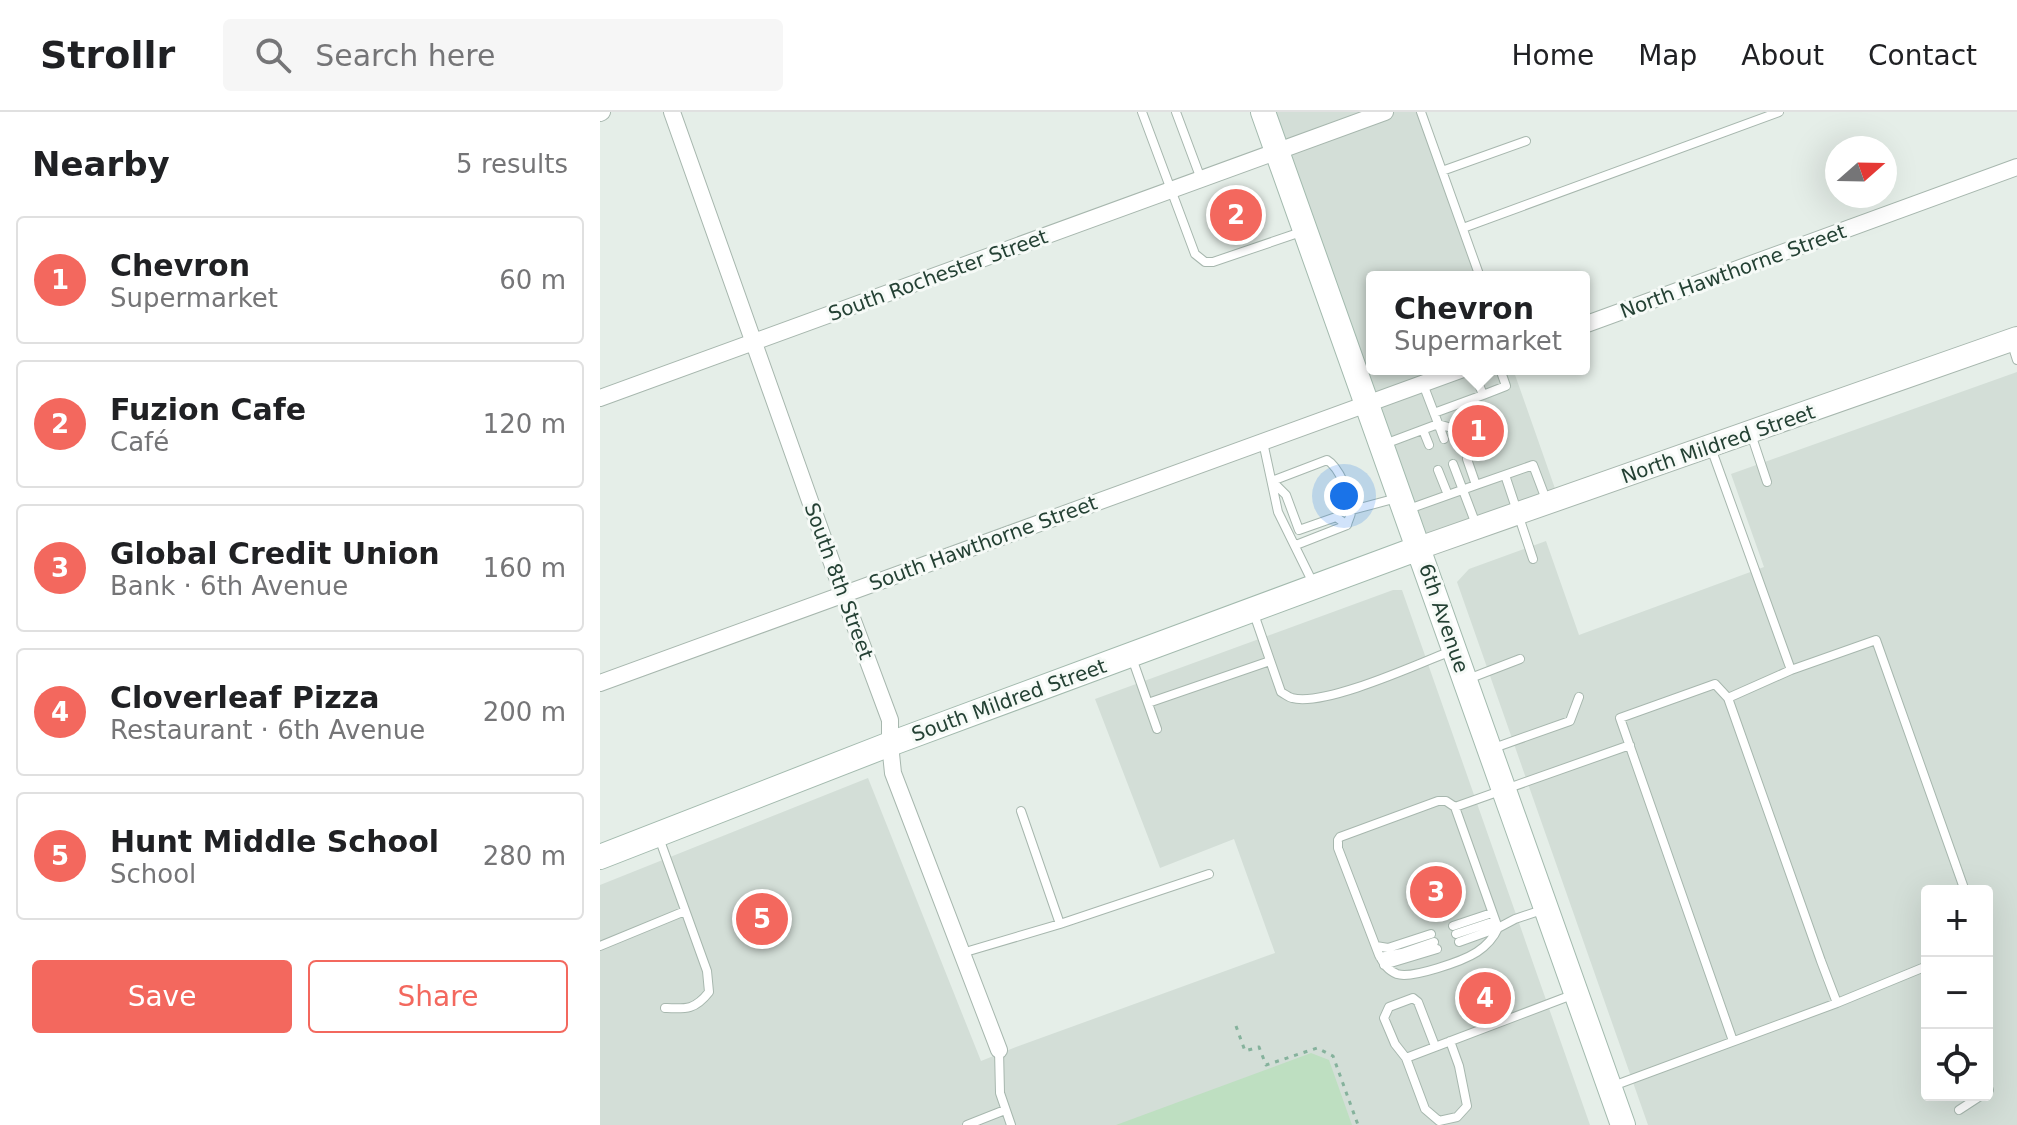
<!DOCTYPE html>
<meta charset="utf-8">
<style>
body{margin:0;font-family:"DejaVu Sans",sans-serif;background:#f6f6f6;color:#202124}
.controls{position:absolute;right:24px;bottom:24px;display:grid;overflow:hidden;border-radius:8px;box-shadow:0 8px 32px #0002}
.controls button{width:72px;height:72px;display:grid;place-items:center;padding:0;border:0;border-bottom:2px solid #e0e0e0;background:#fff;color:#202124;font:40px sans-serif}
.compass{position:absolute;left:1225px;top:24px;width:72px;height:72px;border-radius:50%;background:#fff;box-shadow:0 8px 32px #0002;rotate:70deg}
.you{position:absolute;left:744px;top:384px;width:28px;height:28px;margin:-20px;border:6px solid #fff;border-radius:50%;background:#1a73e8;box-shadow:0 0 0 12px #1a73e833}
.badge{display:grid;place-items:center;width:52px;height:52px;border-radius:50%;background:#f3685e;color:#fff;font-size:26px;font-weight:700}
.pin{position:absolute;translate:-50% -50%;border:4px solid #fff;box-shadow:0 2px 8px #0006}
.popup{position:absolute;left:766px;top:159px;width:224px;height:104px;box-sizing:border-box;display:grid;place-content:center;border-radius:8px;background:#fff;filter:drop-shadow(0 2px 6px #0005);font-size:26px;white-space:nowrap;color:#757577}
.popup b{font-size:30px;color:#202124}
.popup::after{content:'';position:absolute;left:50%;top:100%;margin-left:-16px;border:16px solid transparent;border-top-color:#fff}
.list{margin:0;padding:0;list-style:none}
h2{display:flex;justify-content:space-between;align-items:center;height:104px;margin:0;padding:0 32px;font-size:34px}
h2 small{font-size:26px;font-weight:400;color:#757577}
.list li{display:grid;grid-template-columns:52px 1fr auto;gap:24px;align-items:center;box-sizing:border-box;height:128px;margin:0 16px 16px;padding:0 16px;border:2px solid #e0e0e0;border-radius:8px}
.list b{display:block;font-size:30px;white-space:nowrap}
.list p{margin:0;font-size:26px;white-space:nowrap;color:#757577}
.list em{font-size:26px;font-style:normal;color:#757577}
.actions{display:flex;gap:16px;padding:24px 32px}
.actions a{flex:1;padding:18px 0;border:2px solid #f3685e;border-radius:8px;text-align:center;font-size:28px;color:#f3685e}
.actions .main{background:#f3685e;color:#fff}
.icon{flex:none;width:44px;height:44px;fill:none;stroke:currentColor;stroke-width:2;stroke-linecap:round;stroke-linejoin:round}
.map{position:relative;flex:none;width:1417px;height:1013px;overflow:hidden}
header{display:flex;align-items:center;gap:48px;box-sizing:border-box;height:112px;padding:0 40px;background:#fff;border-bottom:2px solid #e0e0e0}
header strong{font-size:38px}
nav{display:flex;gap:44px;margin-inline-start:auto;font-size:28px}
.search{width:560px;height:72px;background:#f6f6f6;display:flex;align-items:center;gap:20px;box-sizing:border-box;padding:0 28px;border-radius:8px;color:#757577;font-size:30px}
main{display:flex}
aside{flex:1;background:#fff}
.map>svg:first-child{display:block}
.built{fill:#d3ded7;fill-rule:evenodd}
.green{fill:#bedfc1}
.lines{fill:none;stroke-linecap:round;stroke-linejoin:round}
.service-casing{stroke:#a7b7ae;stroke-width:10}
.minor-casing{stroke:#a7b7ae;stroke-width:18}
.tertiary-casing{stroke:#a7b7ae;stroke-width:24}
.secondary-casing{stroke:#a3baae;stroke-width:26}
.path{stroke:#85b29c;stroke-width:3;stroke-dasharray:4 6;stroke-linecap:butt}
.service{stroke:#fff;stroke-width:8}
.minor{stroke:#fff;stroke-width:16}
.tertiary{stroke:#fff;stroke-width:22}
.secondary{stroke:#fff;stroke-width:24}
.labels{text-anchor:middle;stroke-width:6;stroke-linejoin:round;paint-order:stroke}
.street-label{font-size:20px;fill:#244134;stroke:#f6faf7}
</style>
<header>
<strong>Strollr</strong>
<div class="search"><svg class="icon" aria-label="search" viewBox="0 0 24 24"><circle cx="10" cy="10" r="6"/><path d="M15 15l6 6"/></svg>Search here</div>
<nav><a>Home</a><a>Map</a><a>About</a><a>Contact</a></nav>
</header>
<main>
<aside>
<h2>Nearby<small>5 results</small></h2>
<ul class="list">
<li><span class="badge">1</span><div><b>Chevron</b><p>Supermarket</p></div><em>60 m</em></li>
<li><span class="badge">2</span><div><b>Fuzion Cafe</b><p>Café</p></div><em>120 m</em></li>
<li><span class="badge">3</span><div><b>Global Credit Union</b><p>Bank · 6th Avenue</p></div><em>160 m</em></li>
<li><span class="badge">4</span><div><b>Cloverleaf Pizza</b><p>Restaurant · 6th Avenue</p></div><em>200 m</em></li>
<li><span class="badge">5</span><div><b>Hunt Middle School</b><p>School</p></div><em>280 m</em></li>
</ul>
<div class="actions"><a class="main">Save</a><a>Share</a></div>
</aside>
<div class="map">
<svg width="1417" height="1013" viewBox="0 0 1417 1013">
<rect width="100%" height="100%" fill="#e5eee8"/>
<path class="built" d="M663,0H821L880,165H772V257H913L959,388L819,436Z
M1417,260V1013H1048L857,470L869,457L946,429L979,523L1164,455L1131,362ZM1327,779H1387V983H1327Z
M793,478H802L990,1013H0V773L268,666L381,949L416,935L675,841L634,727L560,756L495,587Z"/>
<path class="green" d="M711,941L729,948L752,1013H516Z"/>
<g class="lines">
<g class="service-casing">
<path id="service" d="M542,0L595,142L605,150H613L704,119
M576,0L601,67
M821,0L880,165
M842,59L926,29
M863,116L1179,0
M1411,229L1417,248
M873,257L883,283L906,274L900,257
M823,272L844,327
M834,301L883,283
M823,318L829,333
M1151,322L1167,370
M663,330L678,400L713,471
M782,333L838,312L855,317L857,322
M1111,336L1191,558
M853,352L877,415
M838,358L848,383
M905,363L933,447
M876,373L933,353L947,390
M752,398L797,386
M806,398L876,373L867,347
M696,433L747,413C748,408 751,404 751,400C753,386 738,354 727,348L672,369L686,383L699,418L736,405L747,413
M654,502L681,580C685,582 688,585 692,586C724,595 818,552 851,539
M532,546L557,617
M868,567L920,547
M1128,586L1191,558L1276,528L1365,779
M548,591L670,549
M891,637L970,609L979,585
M855,695L1030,633
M421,699L460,812
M58,723L107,859L109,880C95,898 86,897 65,896
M853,814L892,801
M856,822L895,809
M859,830L898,816L855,695L846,689H838L740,725L738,728V736L779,843C784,852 787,858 797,862C812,867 863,849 877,840C886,834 894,825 898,816L915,807L942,798
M0,834L85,799
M776,834L788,836L831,822
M362,841L460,812L609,762
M780,845L802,841L834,830
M784,853L837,837
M1133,929L1020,606L1115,572L1128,586L1221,849L1237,891
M835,934L818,890L813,886L789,895L784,906L795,932L806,946L825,997L839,1009L857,1005L867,994L859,954L850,929
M399,938L400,981L411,1013
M806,946L972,883
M1387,973L1389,978L1387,980
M1013,974L1237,891L1327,854
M1359,998L1382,983
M367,1013L405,998"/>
</g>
<g class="minor-casing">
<path id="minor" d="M72,0L243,482L290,608V632L293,661L399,938
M0,1L2,0
M984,213L1417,55
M0,286L785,0
M0,571L863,257"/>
</g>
<g class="tertiary-casing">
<path id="tertiary" d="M819,436L1417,226"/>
</g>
<g class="secondary-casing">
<path id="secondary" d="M663,0L1023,1013
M0,745L290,632L819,436"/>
</g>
<path class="path" d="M636,914L645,939L659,935L666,953L717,936L733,944L758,1013"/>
<use href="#service" class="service"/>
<use href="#minor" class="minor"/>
<use href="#tertiary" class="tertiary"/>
<use href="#secondary" class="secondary"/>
</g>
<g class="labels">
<g class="street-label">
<text transform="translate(1133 159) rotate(-20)" y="7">North Hawthorne Street</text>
<text transform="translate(338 163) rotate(-20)" y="7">South Rochester Street</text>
<text transform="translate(1118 332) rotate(-19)" y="7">North Mildred Street</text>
<text transform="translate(383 431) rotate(-20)" y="7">South Hawthorne Street</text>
<text transform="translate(239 469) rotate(70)" y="7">South 8th Street</text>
<text transform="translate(844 506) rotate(71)" y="7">6th Avenue</text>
<text transform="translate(409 588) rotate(-20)" y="7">South Mildred Street</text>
</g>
</g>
</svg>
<div class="controls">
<button>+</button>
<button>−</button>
<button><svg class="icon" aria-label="locate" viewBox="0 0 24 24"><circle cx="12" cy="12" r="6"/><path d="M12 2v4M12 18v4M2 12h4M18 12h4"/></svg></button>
</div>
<svg class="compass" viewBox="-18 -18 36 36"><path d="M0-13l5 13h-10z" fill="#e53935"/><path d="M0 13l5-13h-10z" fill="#757577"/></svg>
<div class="you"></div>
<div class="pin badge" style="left:878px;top:319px">1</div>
<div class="popup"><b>Chevron</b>Supermarket</div>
<div class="pin badge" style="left:636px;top:103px">2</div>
<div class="pin badge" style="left:836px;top:780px">3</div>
<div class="pin badge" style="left:885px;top:886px">4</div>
<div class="pin badge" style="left:162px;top:807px">5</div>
</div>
</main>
